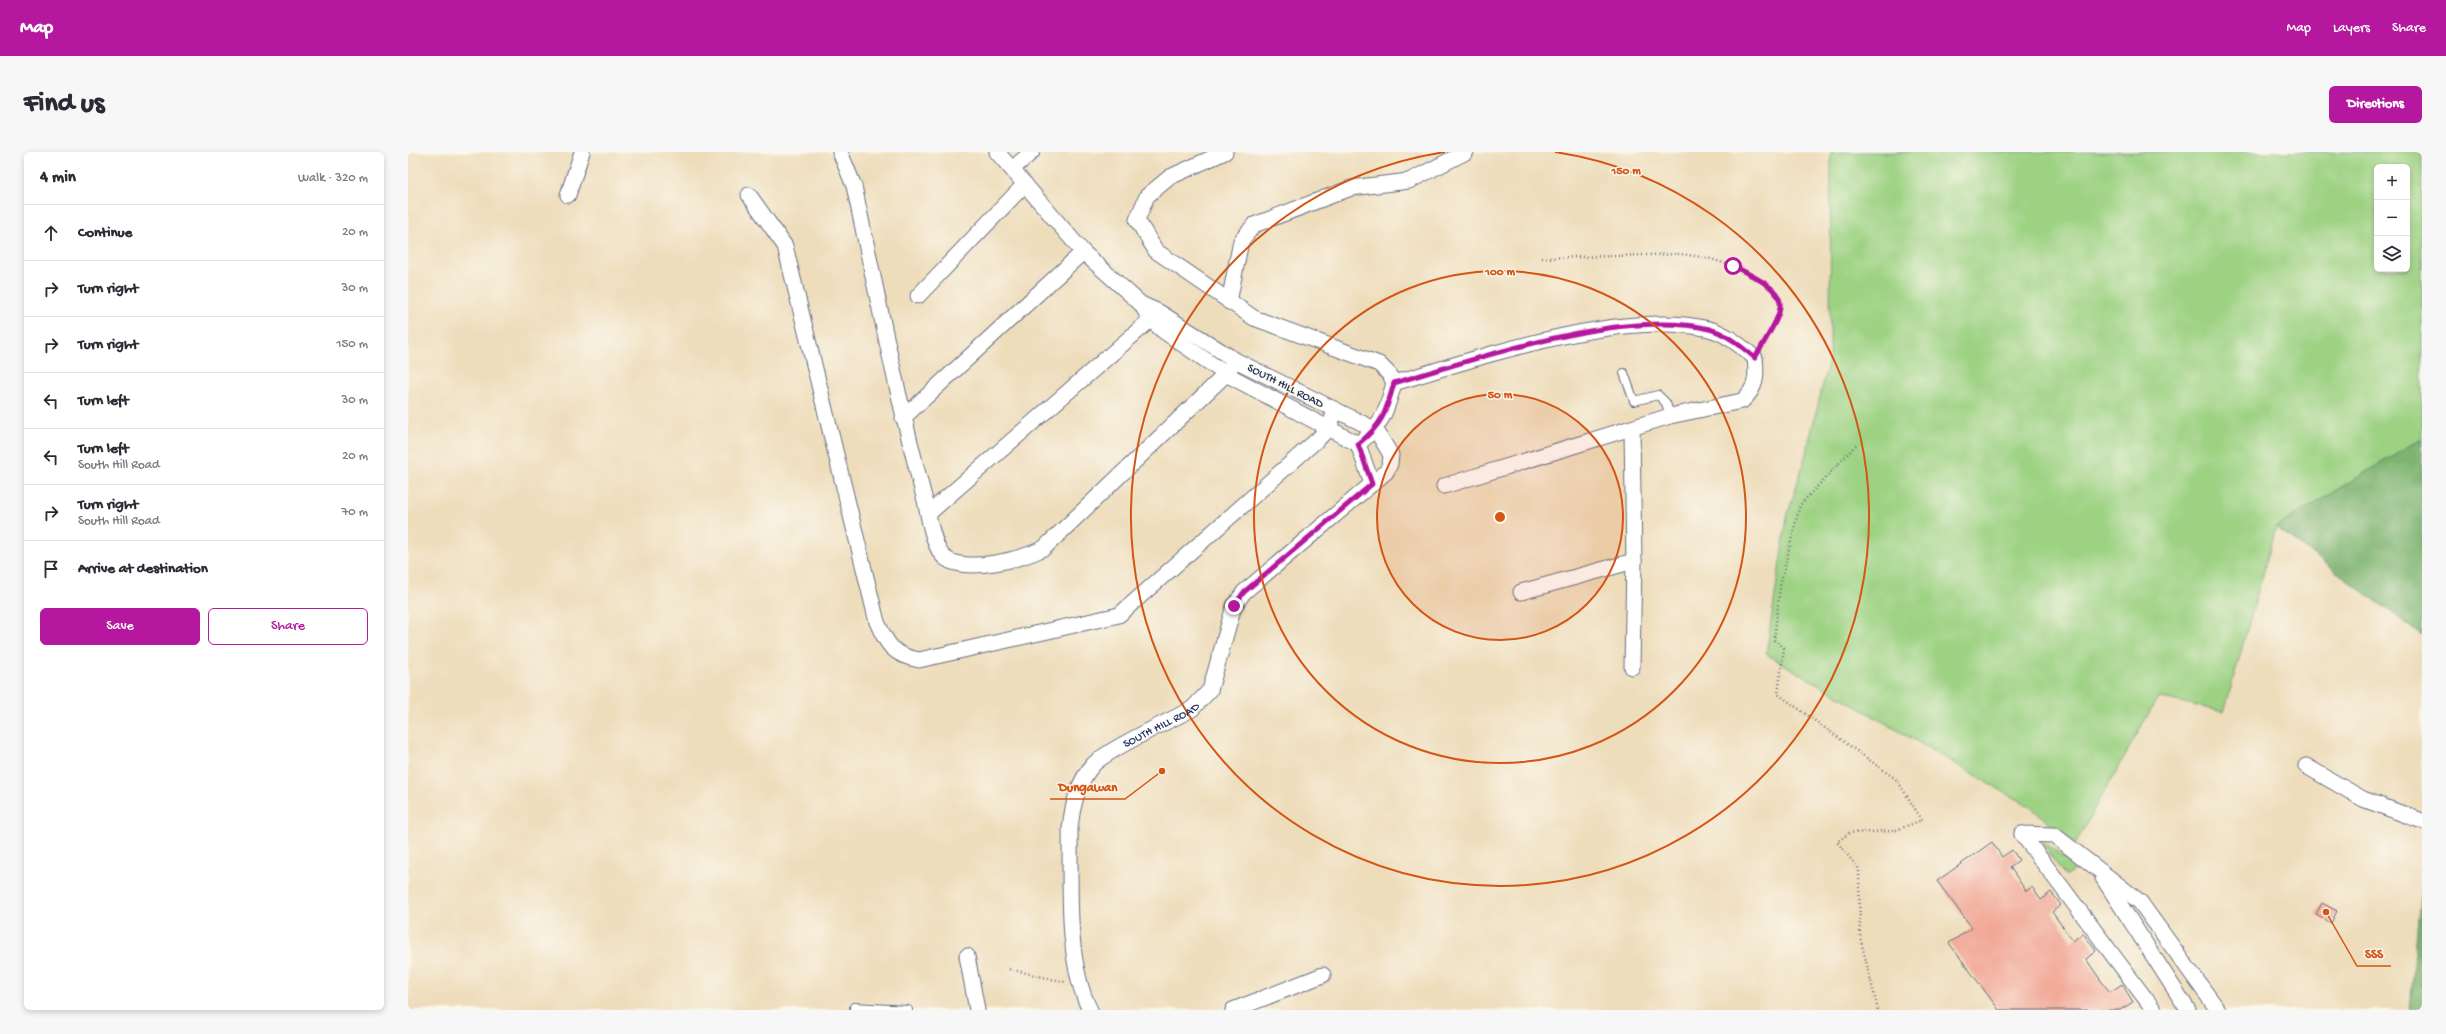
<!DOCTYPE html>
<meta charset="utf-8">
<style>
body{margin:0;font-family:"Gochi Hand",sans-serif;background:#f7f7f7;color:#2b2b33}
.controls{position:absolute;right:12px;top:12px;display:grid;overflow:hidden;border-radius:6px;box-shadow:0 2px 6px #0003}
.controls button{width:36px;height:36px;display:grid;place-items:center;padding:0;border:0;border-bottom:1px solid #e1e1e2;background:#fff;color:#2b2b33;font:20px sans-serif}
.stop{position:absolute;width:12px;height:12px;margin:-9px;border:3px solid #b5179e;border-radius:50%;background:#fff}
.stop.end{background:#b5179e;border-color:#fff;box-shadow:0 1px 4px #0008}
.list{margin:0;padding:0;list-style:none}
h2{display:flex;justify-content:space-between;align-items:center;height:52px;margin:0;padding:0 16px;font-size:17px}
h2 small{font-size:13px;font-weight:400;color:#7c7c81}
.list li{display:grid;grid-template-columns:26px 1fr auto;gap:12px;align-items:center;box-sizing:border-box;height:56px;padding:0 16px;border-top:1px solid #e1e1e2}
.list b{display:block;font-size:15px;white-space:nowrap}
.list p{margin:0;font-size:13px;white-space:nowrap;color:#7c7c81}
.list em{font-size:13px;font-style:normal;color:#7c7c81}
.actions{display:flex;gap:8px;padding:12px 16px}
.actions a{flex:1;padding:9px 0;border:1px solid #b5179e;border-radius:6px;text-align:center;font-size:14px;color:#b5179e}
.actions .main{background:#b5179e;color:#fff}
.icon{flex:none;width:22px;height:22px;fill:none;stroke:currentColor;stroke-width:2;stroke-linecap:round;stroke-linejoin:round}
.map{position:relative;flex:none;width:2014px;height:858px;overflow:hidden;border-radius:6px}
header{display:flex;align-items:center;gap:24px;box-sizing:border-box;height:56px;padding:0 20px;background:#b5179e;color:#fff}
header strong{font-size:19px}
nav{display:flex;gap:22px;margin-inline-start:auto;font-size:14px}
.intro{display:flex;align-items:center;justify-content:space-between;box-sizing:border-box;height:96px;padding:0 24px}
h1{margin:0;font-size:28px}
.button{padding:10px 18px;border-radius:6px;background:#b5179e;color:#fff;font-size:14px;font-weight:700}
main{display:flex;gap:24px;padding:0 24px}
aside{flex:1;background:#fff;border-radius:6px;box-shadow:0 2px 6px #0003}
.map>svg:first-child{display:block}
.green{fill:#9dd283;stroke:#5c8070;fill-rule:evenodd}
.forest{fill:#7eb471;stroke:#4c7268}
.building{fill:#f1a694}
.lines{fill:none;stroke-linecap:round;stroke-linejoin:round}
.lane-casing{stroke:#656c7f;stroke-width:10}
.street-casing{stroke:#656c7f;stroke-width:17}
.path{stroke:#656c7f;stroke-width:2.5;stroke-dasharray:1 3;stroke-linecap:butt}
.lane{stroke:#fff;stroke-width:8}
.street{stroke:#fff;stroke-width:15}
.route{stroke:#b5179e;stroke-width:5}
.ring{fill:none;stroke:#d45514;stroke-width:2}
.labels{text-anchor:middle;stroke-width:3;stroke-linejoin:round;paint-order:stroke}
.street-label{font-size:12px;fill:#1b2f5e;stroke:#fbf7ec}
.centre{fill:#d45514;stroke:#fbf7ec;stroke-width:2}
.ring-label{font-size:12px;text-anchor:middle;font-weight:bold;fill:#d45514;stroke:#fbf7ec;stroke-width:3;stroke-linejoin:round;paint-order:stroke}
.leader{fill:none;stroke:#d45514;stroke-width:1.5}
.callout-dot{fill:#d45514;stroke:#fbf7ec;stroke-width:1.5}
.callout-label{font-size:13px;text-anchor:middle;font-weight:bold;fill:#d45514;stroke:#fbf7ec;stroke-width:3;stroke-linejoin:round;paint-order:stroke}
</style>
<header>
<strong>Map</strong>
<nav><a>Map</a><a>Layers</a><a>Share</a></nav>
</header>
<div class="intro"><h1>Find us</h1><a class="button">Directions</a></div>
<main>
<aside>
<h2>4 min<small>Walk · 320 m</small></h2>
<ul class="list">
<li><svg class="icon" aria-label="ahead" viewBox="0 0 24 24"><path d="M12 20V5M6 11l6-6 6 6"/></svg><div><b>Continue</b></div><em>20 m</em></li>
<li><svg class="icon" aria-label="right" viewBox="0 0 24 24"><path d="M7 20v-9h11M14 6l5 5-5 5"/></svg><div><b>Turn right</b></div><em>30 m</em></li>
<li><svg class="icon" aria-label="right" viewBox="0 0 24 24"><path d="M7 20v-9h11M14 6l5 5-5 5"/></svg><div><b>Turn right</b></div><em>150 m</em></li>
<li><svg class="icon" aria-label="left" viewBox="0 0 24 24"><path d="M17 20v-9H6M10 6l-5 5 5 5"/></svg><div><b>Turn left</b></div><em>30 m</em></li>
<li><svg class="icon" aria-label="left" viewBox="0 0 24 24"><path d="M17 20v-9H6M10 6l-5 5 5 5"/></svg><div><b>Turn left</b><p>South Hill Road</p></div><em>20 m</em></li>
<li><svg class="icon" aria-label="right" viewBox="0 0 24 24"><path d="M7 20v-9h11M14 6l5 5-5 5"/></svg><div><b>Turn right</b><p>South Hill Road</p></div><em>70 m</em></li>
<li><svg class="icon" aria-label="arrive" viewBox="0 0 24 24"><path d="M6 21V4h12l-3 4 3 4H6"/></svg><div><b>Arrive at destination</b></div></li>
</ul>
<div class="actions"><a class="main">Save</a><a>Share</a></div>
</aside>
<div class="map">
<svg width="2014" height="858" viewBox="0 0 2014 858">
<rect width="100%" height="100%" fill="#fbf7ec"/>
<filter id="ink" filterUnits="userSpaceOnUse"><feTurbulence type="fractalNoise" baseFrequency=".025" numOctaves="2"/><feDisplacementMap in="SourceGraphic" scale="8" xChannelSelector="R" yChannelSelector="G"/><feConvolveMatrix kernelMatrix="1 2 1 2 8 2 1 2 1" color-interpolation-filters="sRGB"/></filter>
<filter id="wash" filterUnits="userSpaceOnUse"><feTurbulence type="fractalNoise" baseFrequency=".012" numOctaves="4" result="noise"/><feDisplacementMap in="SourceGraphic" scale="16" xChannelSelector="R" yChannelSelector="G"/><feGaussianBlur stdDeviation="0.9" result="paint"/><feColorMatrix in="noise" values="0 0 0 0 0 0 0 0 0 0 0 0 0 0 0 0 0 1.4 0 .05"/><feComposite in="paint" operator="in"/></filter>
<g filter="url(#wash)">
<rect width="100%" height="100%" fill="#edb"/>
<path class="green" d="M1423,0H2014V286L1868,375L1816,560L1750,545L1667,692L1622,655L1358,502L1379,365L1396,309L1422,204ZM1969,15H1999V117H1969Z
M1630,686L1669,715L1658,725Z"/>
<path class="forest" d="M2014,286V483L1868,375Z
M2014,720V858H2002Z"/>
<g id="blocks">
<path class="building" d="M1584,690L1594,705L1604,698L1611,708L1602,715L1618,739L1624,735L1633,748L1643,740L1653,753L1644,760L1665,789L1675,781L1688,799L1678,807L1694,830L1702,840L1714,832L1725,850L1712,858H1591L1541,791L1564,776L1529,729Z
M1914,751L1929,759L1923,771L1908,762Z"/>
</g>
</g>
<g filter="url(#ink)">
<use href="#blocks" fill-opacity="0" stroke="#656c7f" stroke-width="1"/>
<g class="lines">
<g class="lane-casing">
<path id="lane" d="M1216,221L1226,249L1250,243L1258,251L1262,264
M446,855L500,858"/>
</g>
<g class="street-casing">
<g id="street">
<path d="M432,0L446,34C468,137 488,240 515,341C520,357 524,396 537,406C558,422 614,407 636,396L818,222L827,208"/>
<path d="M589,0L675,100L733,152L742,167L754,178L818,222L950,292L964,332"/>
<path d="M817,0L762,25L739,44L729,68L748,99L846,166L971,212L982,223L986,231"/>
<path d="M604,17L624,0"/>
<path d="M160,43L174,0"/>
<path d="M341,43L377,94L469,470C479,493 485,503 511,508L711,463L910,287L920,277L928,258"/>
<path d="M510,144L617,32"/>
<path d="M821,150L833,89L846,73L943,36L1001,29L1058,0"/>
<path d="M495,266L675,100"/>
<path d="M1224,278L1226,409L1224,515"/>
<path d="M950,292C974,273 978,261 986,231C1071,206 1214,156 1301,177C1318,181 1334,195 1347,206C1349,224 1349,236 1334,249L1262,264L1036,334"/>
<path d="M521,361L749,162"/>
<path d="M1113,440L1226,409"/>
<path d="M1898,614L1955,647L2014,669"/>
<path d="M1614,682L1646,683L1732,750L1810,858"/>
<path d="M1614,682L1746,858"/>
<path d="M1695,726L1780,858"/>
<path d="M559,804L569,858"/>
<path id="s1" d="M682,858C657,809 663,731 662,677C664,655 669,632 684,614C696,599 763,568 784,557L802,538L826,454L836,440L978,320L982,312L983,303L968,278L827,208L751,160L733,152"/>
<path d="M825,858L915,823"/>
</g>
</g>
<path class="path" d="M1134,106L1273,102L1300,106L1325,114L1362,133L1370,143L1373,156L1355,192
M1448,293L1392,353L1372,434L1366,488L1376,496L1370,542L1489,628L1514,668L1486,679L1441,681L1429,690L1451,717L1452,785L1470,858
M601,817L657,830"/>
<use href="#lane" class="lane"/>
<use href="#street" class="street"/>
</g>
</g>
<g class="lines" filter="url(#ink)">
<path class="route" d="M826,454L836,440L964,332L950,292C974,273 978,261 986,231C1071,206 1215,156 1301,177C1318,181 1334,195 1347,206C1379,150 1389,145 1325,114"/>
</g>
<circle cx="1092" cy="365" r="123" fill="#d45514" fill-opacity=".12"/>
<g class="ring">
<circle cx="1092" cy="365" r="123"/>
<circle cx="1092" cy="365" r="246"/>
<path d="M1147 0A369 369 0 1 1 1037 0"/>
</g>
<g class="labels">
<g class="street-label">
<text transform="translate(878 233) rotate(27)" y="4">SOUTH HILL ROAD</text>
<text dy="4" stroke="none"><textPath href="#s1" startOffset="332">SOUTH HILL ROAD</textPath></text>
</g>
</g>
<circle cx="1092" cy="365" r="6" class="centre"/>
<g class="ring-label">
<text x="1218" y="22">150 m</text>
<text x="1092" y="123">100 m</text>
<text x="1092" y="246">50 m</text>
</g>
<path class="leader" d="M754 619L717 647H642M1918 760L1949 814H1983"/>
<g class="callout-dot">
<circle cx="754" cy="619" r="4"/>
<circle cx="1918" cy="760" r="4"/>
</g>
<g class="callout-label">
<text x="680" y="639">Dungawan</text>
<text x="1966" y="806">SSS</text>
</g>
</svg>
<div class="controls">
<button>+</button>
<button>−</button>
<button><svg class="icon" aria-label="layers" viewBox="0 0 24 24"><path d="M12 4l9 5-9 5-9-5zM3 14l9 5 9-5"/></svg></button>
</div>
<div class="stop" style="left:1325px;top:114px"></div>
<div class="stop end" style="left:826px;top:454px"></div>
</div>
</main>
